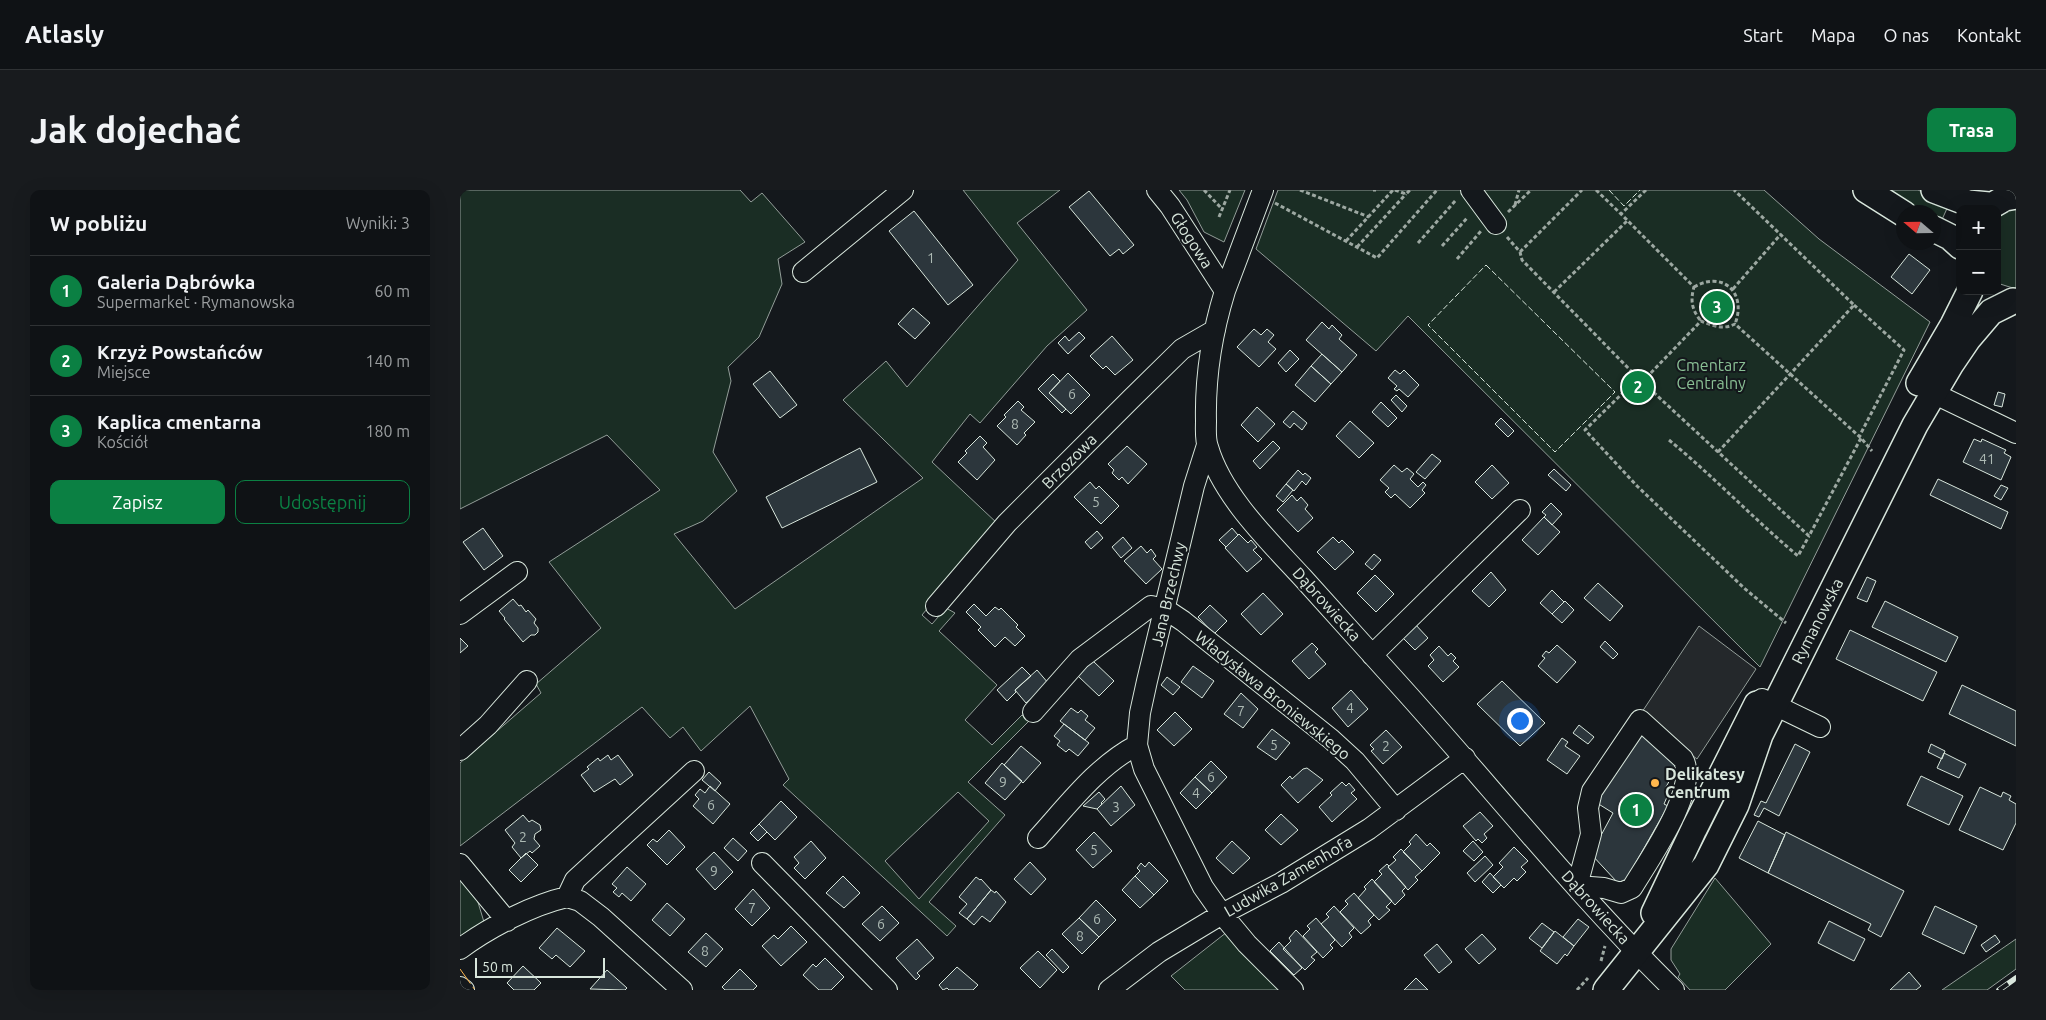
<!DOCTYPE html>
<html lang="pl">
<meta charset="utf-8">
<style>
body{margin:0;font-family:Ubuntu,sans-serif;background:#181b1e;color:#f1f3f6}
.controls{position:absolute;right:15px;top:15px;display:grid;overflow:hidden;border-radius:10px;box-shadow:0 5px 20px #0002}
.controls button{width:45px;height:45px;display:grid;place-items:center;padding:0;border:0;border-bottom:1px solid #2f3234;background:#0f1215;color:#f1f3f6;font:25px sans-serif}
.compass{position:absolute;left:1436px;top:15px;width:45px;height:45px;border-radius:50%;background:#0f1215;box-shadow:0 5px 20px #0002;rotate:290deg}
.scale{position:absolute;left:15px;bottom:12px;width:130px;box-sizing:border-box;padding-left:5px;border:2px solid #d8e6dc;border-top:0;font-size:14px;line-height:18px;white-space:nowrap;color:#d8e6dc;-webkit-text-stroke:4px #14181c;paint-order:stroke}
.you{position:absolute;left:1059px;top:530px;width:18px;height:18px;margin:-12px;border:4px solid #fff;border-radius:50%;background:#1a73e8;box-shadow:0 0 0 8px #1a73e833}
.badge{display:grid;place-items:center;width:32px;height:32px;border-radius:50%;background:#0b8043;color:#fff;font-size:16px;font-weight:700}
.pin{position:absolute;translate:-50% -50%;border:2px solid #fff;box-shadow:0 1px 5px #0006}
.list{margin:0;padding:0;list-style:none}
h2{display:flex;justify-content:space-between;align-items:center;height:65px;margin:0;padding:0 20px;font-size:21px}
h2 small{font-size:16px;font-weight:400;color:#9b9ea0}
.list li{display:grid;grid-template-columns:32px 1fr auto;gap:15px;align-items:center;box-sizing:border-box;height:70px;padding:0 20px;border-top:1px solid #2f3234}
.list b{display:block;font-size:19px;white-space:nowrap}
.list p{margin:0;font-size:16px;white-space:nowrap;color:#9b9ea0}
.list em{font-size:16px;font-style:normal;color:#9b9ea0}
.actions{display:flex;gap:10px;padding:15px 20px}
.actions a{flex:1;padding:11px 0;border:1px solid #0b8043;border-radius:10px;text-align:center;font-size:18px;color:#0b8043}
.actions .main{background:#0b8043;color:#fff}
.map{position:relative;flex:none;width:1556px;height:800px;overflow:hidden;border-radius:10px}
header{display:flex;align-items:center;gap:30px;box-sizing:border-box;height:70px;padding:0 25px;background:#0f1215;border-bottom:1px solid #2f3234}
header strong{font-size:24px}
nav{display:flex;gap:28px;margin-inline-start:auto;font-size:18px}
.intro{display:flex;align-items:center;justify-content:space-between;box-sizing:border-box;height:120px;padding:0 30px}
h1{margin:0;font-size:35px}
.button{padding:12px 22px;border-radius:10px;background:#0b8043;color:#fff;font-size:18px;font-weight:700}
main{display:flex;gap:30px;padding:0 30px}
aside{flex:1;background:#0f1215;border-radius:10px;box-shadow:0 5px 20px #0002}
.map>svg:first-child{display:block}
.green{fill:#1a2d24;stroke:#939e99;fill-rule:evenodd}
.parking{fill:#24282b;stroke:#939e99}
.building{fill:#2c363c;stroke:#d8e6dc}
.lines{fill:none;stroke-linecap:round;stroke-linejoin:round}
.minor-casing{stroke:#d8e6dc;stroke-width:22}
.major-casing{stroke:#d8e6dc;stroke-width:28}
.path{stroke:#9da8a2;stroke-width:3;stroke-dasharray:4 2.5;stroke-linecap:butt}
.minor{stroke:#14181c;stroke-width:20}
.major{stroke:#14181c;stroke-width:25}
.rail-casing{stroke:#d8e6dc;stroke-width:5.5}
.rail{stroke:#14181c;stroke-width:4;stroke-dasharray:11;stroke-linecap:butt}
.fence{stroke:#d8e6dc;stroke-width:1;stroke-dasharray:6 2.5;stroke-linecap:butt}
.power{stroke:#ffb74d;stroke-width:1;stroke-dasharray:18 4 2.5 4;stroke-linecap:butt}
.poi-dot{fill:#ffb74d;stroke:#14181c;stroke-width:2}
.labels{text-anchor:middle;stroke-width:4;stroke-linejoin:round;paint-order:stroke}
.number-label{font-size:14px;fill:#adbab4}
.street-label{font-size:16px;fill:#d8e6dc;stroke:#14181c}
.park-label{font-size:16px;fill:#8ac095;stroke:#14181c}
.poi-label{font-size:16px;font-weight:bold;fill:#d8e6dc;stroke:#14181c;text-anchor:start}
</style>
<header>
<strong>Atlasly</strong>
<nav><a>Start</a><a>Mapa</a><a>O nas</a><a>Kontakt</a></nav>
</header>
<div class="intro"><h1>Jak dojechać</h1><a class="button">Trasa</a></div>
<main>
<aside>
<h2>W pobliżu<small>Wyniki: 3</small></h2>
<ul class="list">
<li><span class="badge">1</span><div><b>Galeria Dąbrówka</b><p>Supermarket · Rymanowska</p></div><em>60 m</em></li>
<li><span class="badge">2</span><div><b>Krzyż Powstańców</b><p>Miejsce</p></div><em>140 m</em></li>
<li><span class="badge">3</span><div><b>Kaplica cmentarna</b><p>Kościół</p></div><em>180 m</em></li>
</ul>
<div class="actions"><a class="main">Zapisz</a><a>Udostępnij</a></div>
</aside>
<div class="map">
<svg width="1556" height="800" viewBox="0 0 1556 800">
<rect width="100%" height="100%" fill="#14181c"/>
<path class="green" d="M0,0H280L291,12L302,3L345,52L318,69L322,94L299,147L268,177L271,191L253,262L277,301L243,331L214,344L275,419L463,288L383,210L426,171L447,197L558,70L503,0H600L557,33L627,120L587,156L520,233L510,224L472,272L538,334L462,425L472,434L486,418L495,423L479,441L537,495L505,530L532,555L562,525L569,531L508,592L545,625L469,712L496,736L487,746L323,595L329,589L290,516L241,561L223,537L210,548L182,517L0,656V573L81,503L76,494L141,438L89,372L200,300L147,245L0,319ZM498,602L529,631L459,709L425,671Z
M719,0H785L764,52L744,42L727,10Z
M818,0H1304L1359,49L1470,132L1300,477L948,126L916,161L796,59Z
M1417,0H1458L1489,14L1480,34L1474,31V22H1457Z
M1556,18V99L1537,93V24Z
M1255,688L1311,754L1265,800H1230L1218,787L1220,784L1211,770V759Z
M0,690L17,709L24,732L0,753Z
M767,742L820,800H725L711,786Z
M1556,749V779L1527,800H1482Z"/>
<path class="parking" d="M1239,436L1296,479L1237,569L1180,525Z"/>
<path class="building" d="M629,1L674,55L663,64L659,59L650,66L609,17Z
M454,21L513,95L488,115L429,41Z
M1449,64L1470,80L1452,104L1431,87Z
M1257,107L1266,117L1258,126L1248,117V112L1252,108Z
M453,118L470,133L455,149L438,134Z
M862,132L869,139L872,135L882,145L879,149L897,165L882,182L846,150Z
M794,139L801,145L807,139L814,145L808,152L816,159L799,177L777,157Z
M619,142L625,148L608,164L598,153L605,146L609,151Z
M652,146L673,170L655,185L646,176L643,179L630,166Z
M830,160L839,169L826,182L818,173Z
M862,164L882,182L871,194L851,176Z
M851,176L871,194L855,212L835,195Z
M935,180L940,184L944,180L959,195L948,207L939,199L937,201L934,199L937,196L928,188Z
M310,181L337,215L320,228L293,194Z
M608,183L630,205L611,224L589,203Z
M593,184L600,191L589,203L606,219L602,223L578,199Z
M1538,202L1545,204L1542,217L1534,215Z
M936,205L947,216L942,222L931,210Z
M558,211L564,217L561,220L575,232L564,243L566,245L557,255L537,236L546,227L544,225Z
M921,212L937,228L928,237L912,222Z
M797,217L815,234L798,252L781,235Z
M833,221L847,233L842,240L834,233L830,238L823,232Z
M1041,228L1054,241L1048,247L1035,234Z
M890,231L914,253L899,268L876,246Z
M520,246L527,253L523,257L535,270L517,290L498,272L507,263L505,261Z
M1514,249L1521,252L1522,249L1546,260L1544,263L1551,267L1541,290L1503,272Z
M813,251L820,258L800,279L793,271Z
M667,256L687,274L668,294L662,287L659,290L652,283L654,280L648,274Z
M400,258L417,292L322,338L306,307Z
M972,264L981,271L965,289L956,282Z
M934,275L942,282L947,278L954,284L950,289L958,297L963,292L966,295L962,300L965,303L950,318L935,304L931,308L925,302L929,298L920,290Z
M1032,275L1049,293L1032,309L1015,292Z
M1094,279L1111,295L1106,301L1088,285Z
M838,280L843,285L845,283L851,288L846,295L842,291L834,301L826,294Z
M1478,289L1548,322L1541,339L1470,305Z
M630,292L636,299L639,296L659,316L641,334L614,307Z
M826,294L833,300L823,312L816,306Z
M1541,295L1548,298L1541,310L1534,306Z
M832,305L837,311L841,307L848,315L845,319L853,328L838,342L817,320Z
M1091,313L1102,324L1092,335L1084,327L1086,325L1082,322Z
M1084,327L1100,342L1078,365L1062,350Z
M23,338L43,366L24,380L3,352Z
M772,338L778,345L766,357L759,350Z
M637,341L643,348L631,359L625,352Z
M779,344L788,353L791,350L797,357L793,360L802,369L787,382L765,358Z
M663,347L672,358L661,368L652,357Z
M873,347L879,353L882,350L894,362L875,380L857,362Z
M681,356L687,363L691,359L696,366L693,369L702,379L686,394L664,371Z
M914,364L921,370L912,380L905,374Z
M1031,382L1046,400L1029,417L1012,401Z
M915,385L934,404L916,422L897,403Z
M1407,387L1416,391L1407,412L1397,408Z
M1138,393L1163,416L1150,431L1124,408Z
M1092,400L1104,412L1092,424L1080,413Z
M803,403L823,424L801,445L781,424Z
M53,409L59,416L61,415L66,422L68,420L76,429L74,433L78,438V442L75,445H71L63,452L44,429L45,428L39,421Z
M1105,411L1114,420L1102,433L1092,424Z
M1425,411L1498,447L1486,472L1412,437Z
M514,414L526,426L535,417L539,420L541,418L558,435L556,437L565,446L555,456L545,447L535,457L518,440L521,437L506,422Z
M750,415L767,431L754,444L738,427Z
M954,433L968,448L955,460L941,446Z
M1390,440L1477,482L1463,511L1376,469Z
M0,448L8,456L0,463Z
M1145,451L1158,464L1153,469L1140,457Z
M852,453L858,459L855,462L866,474L849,489L832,471Z
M1097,455L1116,472L1097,493L1078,476L1085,468L1082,466L1086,461L1089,463Z
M979,456L988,466L991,463L996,468L993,471L999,477L983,492L968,476L974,470L970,465Z
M633,471L654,491L639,506L618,486Z
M733,476L754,491L742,508L721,492Z
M562,477L571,486L555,500L556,502L547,511L537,500Z
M577,480L589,494L566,513L555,500Z
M707,487L720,497L713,505L701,495Z
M1042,491L1085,533L1060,556L1017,514Z
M1502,495L1556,521V556L1489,524Z
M891,500L908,519L888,537L872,518Z
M781,503L798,519L783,538L764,524Z
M611,518L618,523L621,520L628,526L625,530L635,538L625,550L600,531Z
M715,522L732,539L714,556L697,540Z
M604,534L629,553L618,566L609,559L606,562L597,555L600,551L594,546Z
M1119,535L1134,547L1128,554L1113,543Z
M812,539L830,553L816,570L797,557Z
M926,540L942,557L923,574L911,561L914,559L910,555Z
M1181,543L1217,577L1206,597L1210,600L1204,614L1208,616L1167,688L1164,691L1157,692L1131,664L1153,623L1137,613L1138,602Z
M1102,548L1108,552L1105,556L1120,566L1107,584L1087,570Z
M1335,554L1350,562L1319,626L1304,618L1299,627L1294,625L1301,611L1306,613Z
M1471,554L1485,561L1482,569L1468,562Z
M561,556L581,573L563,593L544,575Z
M1484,563L1506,574L1499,588L1477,578Z
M148,565L151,570L158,565L173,585L160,595L155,589L134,602L121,585L129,579L127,577L138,568L140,571Z
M751,571L767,587L752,603L735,587Z
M542,573L562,591L545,610L525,593Z
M847,578L863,590L838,613L821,595L830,586L832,589L843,579Z
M249,582L261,593L255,601L242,590Z
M1461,586L1503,606L1489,635L1447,615Z
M735,587L752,603L736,619L720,603Z
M882,592L886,596L889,593L895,600L891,603L897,609L872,632L859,617L872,605L870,603Z
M250,596L270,614L253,634L233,616L239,609L235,605L240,599L245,603Z
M661,596L675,615L651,636L637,619Z
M1520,597L1541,607L1543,602L1551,606L1549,610L1556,614V633L1543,660L1499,640Z
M639,602L645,609L641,613L642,614L637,619L623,616Z
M321,611L337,627L315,650L299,634Z
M1020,622L1033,636L1024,644L1027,648L1022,653L1018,649L1016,651L1003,636Z
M821,624L838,640L821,655L805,640Z
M63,625L69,632L72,630L80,635L81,640L75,644L74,649L80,656L72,663L70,661L61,668L52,657L55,653L45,640Z
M1298,631L1325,645L1308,683L1279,668Z
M299,634L307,642L298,651L290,643Z
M209,640L225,657L207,675L187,655L193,649L197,652Z
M634,642L652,661L633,678L616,660Z
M1326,642L1444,701L1421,747L1408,740L1411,734L1308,683Z
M956,644L967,656L970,653L980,663L962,681L943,662L951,654L949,652Z
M273,648L287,661L278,671L264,658Z
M351,651L366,668L345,689L334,678L339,673L334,667Z
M772,651L790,668L773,684L756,668Z
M1013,651L1023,662L1014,671L1003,661Z
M1054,657L1068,671L1061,677L1066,682L1057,691L1054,688L1044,698L1033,687L1043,677L1039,673Z
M941,659L962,681L955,687L958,690L948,700L928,677L936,670L933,667Z
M254,662L273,682L255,700L236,679Z
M66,663L78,675L61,692L49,680Z
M1025,666L1033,675L1015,692L1007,683Z
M570,672L586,689L571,705L554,689Z
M689,672L708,691L694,705L675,686L680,681L677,678L681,673L685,677Z
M927,674L929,676L928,677L946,697L942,701L945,705L935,715L914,692L922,684L919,681Z
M167,677L186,694L171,711L162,703L159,707L153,702L157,698L152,694Z
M1030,683L1041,695L1033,703L1022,692Z
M383,686L400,703L384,718L366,703Z
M675,686L694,705L680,718L662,700Z
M516,687L520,690L521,689L531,700L507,729L499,723L507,714L499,707Z
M912,689L932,711L926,717L930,720L919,730L898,708L906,699L904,697Z
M293,699L310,718L292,736L275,719Z
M531,700L535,703L536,701L546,712L530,732L522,726L514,735L507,729Z
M894,703L914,725L908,731L911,735L901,744L880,722L888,714L885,711Z
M636,710L656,730L639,747L619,728Z
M207,713L225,729L210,746L192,730Z
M422,716L439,733L420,751L402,734Z
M874,716L894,738L889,743L892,747L882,757L861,734L869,727L866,724Z
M1475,716L1517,736L1504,764L1462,744Z
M619,728L639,747L622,764L602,744Z
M856,728L875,750L870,755L873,758L863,768L843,746L850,739L847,736Z
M1118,729L1129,737L1114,756L1103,747Z
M1369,731L1405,749L1394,771L1358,753Z
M1082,733L1094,742L1082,758L1069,748Z
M331,736L347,752L321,776L302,756L314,745L318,749Z
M97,738L125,761L110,777L96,765L92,769L79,758Z
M836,740L857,762L851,767L855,770L845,780L823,759L831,751L829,748Z
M1095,741L1114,756L1107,766L1105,764L1097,774L1080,761Z
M246,743L263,759L246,777L228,762Z
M1022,744L1036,759L1019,774L1005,759Z
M1535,745L1540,752L1526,762L1521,755Z
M457,749L474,768L457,783L460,786L456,790L436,768Z
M819,752L842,778L834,785L810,761Z
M977,754L992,772L979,783L964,765Z
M592,759L609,777L603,783L586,765Z
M578,761L597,780L580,798L560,778Z
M365,768L384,787L371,800H359L343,785L353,774L356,777Z
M63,776L81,793L74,800H54L47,793Z
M497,777L518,795L513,800H489L487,798L483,800L479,795Z
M280,779L297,796L293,800H265L262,797Z
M147,780L167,798L165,800L130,799Z
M1449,782L1461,796L1456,800H1430Z
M956,788L968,800H944Z"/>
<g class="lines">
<g class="minor-casing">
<path id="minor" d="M697,0L710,16L765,101
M803,0L765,101C752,143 745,187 746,231C746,239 745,249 748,257C762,306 809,351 843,388C876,425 910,462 943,499C1033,599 1118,706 1214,800
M1011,0L1036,34
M343,82L443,0
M1471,190L1473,203L1556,243
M747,255L734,296L687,491L680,523L677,555L684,579L743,697L762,724L787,754L833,800
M476,416L547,333L671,209L722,159L755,140
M0,424L57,382
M912,465L1060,320
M1302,509L1360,537
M573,522L620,469L691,416L705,419L723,431L871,549L895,571L936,620
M1180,530L1223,569C1240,598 1188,671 1172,698L1161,703L1144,698L1117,696L1131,644L1128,618L1132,601Z
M0,560L28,535L67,491
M578,648C608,615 637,576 677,555
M302,673L427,800
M0,674L47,731
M107,707L120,711L141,727L222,800
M0,759C28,738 72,715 107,707L115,690L234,581
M0,797L4,800
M649,800L699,762L762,724L821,693L909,639L1005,568"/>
</g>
<g class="major-casing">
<path id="major" d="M1406,0L1444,24
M1474,0L1508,13L1529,15
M1526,19L1545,8L1556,6
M1474,39L1490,47L1500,56
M1459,193L1493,135L1510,101
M1194,723L1234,639L1297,514
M1146,800L1246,675L1276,615L1300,545L1455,235L1491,174L1508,149L1531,122L1553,111"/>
</g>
<path class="path" d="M744,0L762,19
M840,0L909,27
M913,0H916
M935,0L946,4L950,0
M1136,0L1161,24
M1186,0L1161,24L1234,97C1230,111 1232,120 1241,131
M815,13L917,68L977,0
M1055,15L1059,0
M1048,22L1071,0
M759,27L770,0
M1047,47L1060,62L1062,70L1178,188L1349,346L1401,248
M886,51L933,0
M958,53L996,10
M982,56L1008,27
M897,57L946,4
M1060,62L1122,0
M997,69L1021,41
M1234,97C1263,80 1287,103 1275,134
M1273,99L1321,44
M1094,102L1167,31
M1394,115L1444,160L1399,247
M1178,188L1125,240L1177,296L1284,398L1326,433
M1181,189L1184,190L1241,131C1253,136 1263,140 1275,134L1401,248L1412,261
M1209,250C1254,287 1294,329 1338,366L1349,346
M1258,262L1394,115L1274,0
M1141,771L1145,756
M1117,800L1128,788"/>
<use href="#minor" class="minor"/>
<use href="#major" class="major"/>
<g class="rail-casing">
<path id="rail" d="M1539,800L1556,788"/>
</g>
<use href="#rail" class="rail"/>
<path class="fence" d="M1149,0L1164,16L1180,0
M1026,75L1155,202L1095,262L968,135Z"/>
<path class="power" d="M0,779L15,800"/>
</g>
<circle class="poi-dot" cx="1195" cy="593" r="5"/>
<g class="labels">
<g class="number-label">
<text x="471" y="73">1</text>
<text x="612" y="209">6</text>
<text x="555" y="239">8</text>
<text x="1527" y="274">41</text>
<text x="636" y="317">5</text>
<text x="890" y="523">4</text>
<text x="781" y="526">7</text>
<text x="814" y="560">5</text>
<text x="926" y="561">2</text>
<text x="751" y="592">6</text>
<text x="543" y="597">9</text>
<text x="736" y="608">4</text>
<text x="251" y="620">6</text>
<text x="656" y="622">3</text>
<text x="63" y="652">2</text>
<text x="634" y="665">5</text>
<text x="254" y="686">9</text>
<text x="292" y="723">7</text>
<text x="637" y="734">6</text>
<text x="421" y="739">6</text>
<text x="620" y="751">8</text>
<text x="245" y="766">8</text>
</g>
<g class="street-label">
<text transform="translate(732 50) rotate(57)" y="6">Głogowa</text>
<text transform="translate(609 271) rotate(-45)" y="6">Brzozowa</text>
<text transform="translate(708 404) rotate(-77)" y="6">Jana Brzechwy</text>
<text transform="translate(867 414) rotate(48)" y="6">Dąbrowiecka</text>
<text transform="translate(1357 431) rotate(-63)" y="6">Rymanowska</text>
<text transform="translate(813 505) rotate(39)" y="6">Władysława Broniewskiego</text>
<text transform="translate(828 686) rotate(-30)" y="6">Ludwika Zamenhofa</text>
<text transform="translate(1136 717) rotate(48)" y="6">Dąbrowiecka</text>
</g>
<g class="park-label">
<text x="1251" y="181">Cmentarz<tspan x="1251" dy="18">Centralny</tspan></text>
</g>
<g class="poi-label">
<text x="1205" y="590">Delikatesy<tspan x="1205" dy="18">Centrum</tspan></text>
</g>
</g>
</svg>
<div class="controls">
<button>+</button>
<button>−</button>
</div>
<svg class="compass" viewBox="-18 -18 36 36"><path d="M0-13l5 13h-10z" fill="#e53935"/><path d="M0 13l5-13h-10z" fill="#9b9ea0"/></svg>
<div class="scale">50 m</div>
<div class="you"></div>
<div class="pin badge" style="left:1176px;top:620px">1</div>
<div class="pin badge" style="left:1178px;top:197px">2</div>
<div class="pin badge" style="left:1257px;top:117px">3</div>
</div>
</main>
